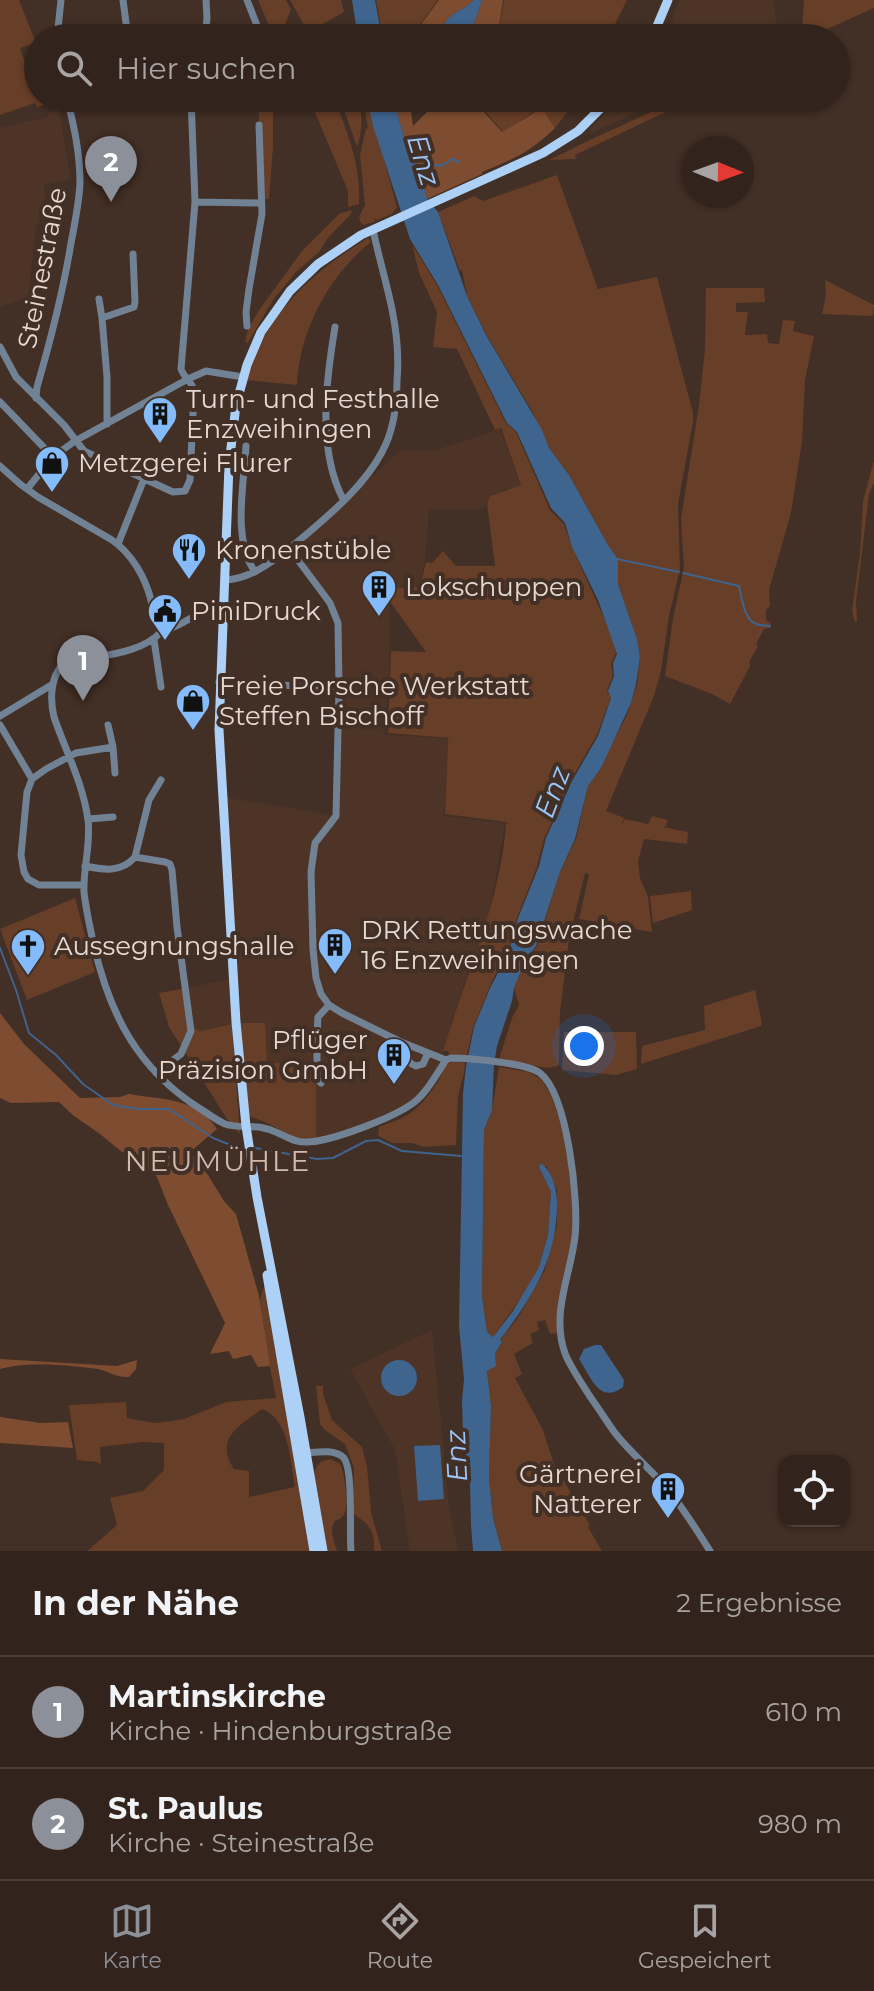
<!DOCTYPE html>
<html lang="de">
<meta charset="utf-8">
<style>
body{margin:0;font-family:Montserrat,sans-serif;background:#3a2b25;color:#f1f3f6}
.controls{position:absolute;right:24px;bottom:24px;display:grid;overflow:hidden;border-radius:16px;box-shadow:0 2px 6px #0004}
.controls button{width:72px;height:72px;display:grid;place-items:center;padding:0;border:0;border-bottom:2px solid #4d403b;background:#32231c;color:#f1f3f6;font:40px sans-serif}
.compass{position:absolute;left:682px;top:136px;width:72px;height:72px;border-radius:50%;background:#32231c;box-shadow:0 2px 6px #0004;rotate:91deg}
.you{position:absolute;left:584px;top:1046px;width:28px;height:28px;margin:-20px;border:6px solid #fff;border-radius:50%;background:#1a73e8;box-shadow:0 0 0 12px #1a73e833}
.badge{display:grid;place-items:center;width:52px;height:52px;border-radius:50%;background:#8c9099;color:#fff;font-size:26px;font-weight:700}
.pin{position:absolute;translate:-50% -66px;filter:drop-shadow(0 2px 4px #0008)}
.pin::after{content:'';position:absolute;top:42px;width:28px;height:24px;background:inherit;clip-path:polygon(0 0,100% 0,50% 100%)}
.list{margin:0;padding:0;list-style:none}
h2{display:flex;justify-content:space-between;align-items:center;height:104px;margin:0;padding:0 32px;font-size:34px}
h2 small{font-size:26px;font-weight:400;color:#a8a4a3}
.list li{display:grid;grid-template-columns:52px 1fr auto;gap:24px;align-items:center;box-sizing:border-box;height:112px;padding:0 32px;border-top:2px solid #4d403b}
.list b{display:block;font-size:30px;white-space:nowrap}
.list p{margin:0;font-size:26px;white-space:nowrap;color:#a8a4a3}
.list em{font-size:26px;font-style:normal;color:#a8a4a3}
.icon{flex:none;width:44px;height:44px;fill:none;stroke:currentColor;stroke-width:2;stroke-linecap:round;stroke-linejoin:round}
.map{position:relative;flex:none;width:874px;height:1551px;overflow:hidden}
.search{position:absolute;background:#32231c;box-shadow:0 2px 6px #0004;left:24px;right:24px;top:24px;height:88px;display:flex;align-items:center;gap:20px;box-sizing:border-box;padding:0 28px;border-radius:44px;color:#a8a4a3;font-size:30px}
.sheet{height:328px;background:#32231c}
nav{display:flex;justify-content:space-around;align-items:center;box-sizing:border-box;height:112px;border-top:2px solid #4d403b;background:#32231c;font-size:22px;color:#a8a4a3}
nav a{display:grid;justify-items:center;gap:4px}
nav .on{color:#8c9099}
.map>svg:first-child{display:block}
.built{fill:#4d3426}
.green{fill:#673e27;fill-rule:evenodd}
.forest{fill:#7e4d31}
.water{fill:#3f648d}
.lines{fill:none;stroke-linecap:round;stroke-linejoin:round}
.stream{stroke:#3f648d;stroke-width:2}
.minor{stroke:#728295;stroke-width:7}
.major{stroke:#add0f7;stroke-width:9}
.labels{text-anchor:middle;stroke-width:8;stroke-linejoin:round;paint-order:stroke}
.street-label{font-size:26px;fill:#e5d9d2;stroke:#422f25}
.poi-label{font-size:26px;fill:#e5d9d2;stroke:#422f25;text-anchor:start}
.water-label{font-size:28px;font-style:italic;fill:#9ac6fa;stroke:#422f25}
.neighbourhood-label{font-size:28px;letter-spacing:2px;fill:#d2baae;stroke:#422f25}
</style>
<div class="map">
<svg width="874" height="1551" viewBox="0 0 874 1551">
<rect width="100%" height="100%" fill="#422f25"/>
<path class="built" d="M679,0H773L779,38H678L682,30L675,26L672,21Z
M621,98H669L591,133L590,129Z
M58,106L71,179L44,185L45,199L36,229L28,297L0,307V128L46,117Z
M500,429L521,485L490,495L484,509L429,510L425,558L420,587L390,588L389,678L384,734L448,739L444,816L505,823L490,911L452,1020L439,1066L413,1103L382,1119L316,1140V1087L267,1063L240,1023L223,797L338,816L339,623L292,551L399,451L436,450Z
M230,979L232,1024L201,1031L192,1028L187,988Z
M432,1330L449,1507L458,1551H410L395,1450L350,1369Z"/>
<path class="green" d="M0,0H19L36,43L20,48L27,69H31L36,84L38,83V98H48L49,103L37,107L35,103L0,115Z
M258,0H286L291,9L283,30L286,38H262L271,30Z
M290,0H341L344,12L308,32Z
M376,0H438L410,38H383Z
M504,0H627L608,38H497Z
M804,0H874V8L807,38H792L802,30Z
M258,98H273V147L269,199H263Z
M309,98H334C348,134 361,165 359,204L348,207V191Z
M340,98H359C362,116 363,130 357,147Z
M363,98H367L397,207L392,214L377,220L373,218L376,221L364,225L361,223L359,217L365,205L360,155L366,128L368,129Z
M487,98H578L555,128L541,107L503,132L485,111Z
M682,98H695L575,155L576,159L549,160L594,138Z
M557,175L598,289L657,277L693,413V422L678,504L680,569L669,616L661,671L654,696L606,811L624,818L621,826L625,819L648,824L652,816L668,820L666,826L663,827L688,832L687,844L644,839L638,861L640,878L648,897L652,932L579,919L589,874L585,873L569,939L560,1012L559,1060L558,1066L547,1068L499,1059L512,1018L519,1005L514,988L526,959L537,946L560,872L576,839L588,786L601,768L611,745L626,717L637,684L640,657L637,639L618,584V559L608,545L569,475L549,448L532,411L486,334L467,296L462,270L460,271L438,212L474,196L483,201Z
M352,210L351,214L327,239L319,252L296,272L273,300L248,343L245,342L248,329L259,310L302,251L340,213Z
M368,238L371,242C329,275 299,332 297,385L247,380C264,315 312,272 368,238Z
M412,244L437,285L506,423L516,432L550,510L564,524L572,547L613,638L616,653L611,664L613,675L607,691L611,697L597,735L571,780L544,839L537,867L517,918L507,954L493,979L473,1028L467,1055L450,1056L448,1051H443C465,977 501,901 506,823L511,825L506,822L445,814L448,739L450,738L388,733L391,651L426,652L391,603L390,588L420,587L426,562L432,563L443,551L456,566H495L487,503L490,496L521,485L501,428L495,430L457,349L433,347L437,312L419,273Z
M825,280L874,305L873,316L822,314L826,295Z
M706,288H764L765,302L736,303V312H748L745,335L767,334L768,343L779,344L783,320L795,321L793,331L814,336L805,380L802,442L791,513L769,590L770,606L766,610V620L771,623L770,628L764,629L756,644L758,646L749,662L750,666L730,704L712,694L665,676L673,618L684,568L681,519L699,405L705,348Z
M874,460V483L869,494L856,602L857,621L855,622L852,611L860,553L863,501Z
M691,891L692,910L653,923L650,896Z
M75,898L95,972L27,1000L0,929Z
M187,988L193,1028L201,1031L232,1024L240,1134L227,1119L169,1027L159,993Z
M755,990L762,1023L761,1026L641,1064L642,1046L705,1030L704,1006Z
M240,1023H265L267,1063H311L316,1087V1140L295,1138L267,1123L249,1116Z
M564,1032H636L637,1069L616,1075L562,1070Z
M456,1061L465,1063L464,1073L458,1096L456,1145L424,1147L412,1143H392L378,1136L379,1127L402,1118L413,1111L422,1103L438,1082L445,1066L449,1063Z
M499,1067L529,1072L541,1079L551,1095L568,1141L577,1213L560,1333L550,1334L545,1320L537,1322L539,1330L530,1334L533,1343L514,1354L522,1374L515,1378L543,1430L554,1464L590,1525L588,1527L602,1551H502L493,1518L489,1478L491,1406L487,1370L502,1342L500,1341L519,1316L545,1270L554,1236L557,1224V1190L546,1166L539,1167L551,1191L548,1235L539,1267L523,1295L493,1337L487,1332L482,1296L484,1130L492,1110Z
M267,1278L314,1551H87L117,1525L110,1498L143,1491L164,1470V1443L143,1442L100,1447L101,1465L97,1462L77,1460L69,1405L126,1402L127,1418L155,1423L172,1421L184,1419L226,1402L276,1398L266,1348L260,1299ZM262,1409C290,1420 290,1461 295,1487L249,1497V1471L234,1469C214,1439 239,1426 262,1409Z
M316,1386H323V1394L332,1420L362,1447L367,1466L371,1512L382,1551H374C375,1531 370,1525 354,1514V1468L345,1444L325,1430L320,1424Z
M331,1459L340,1464C345,1473 350,1509 343,1516C336,1523 337,1516 333,1525C330,1532 335,1544 337,1551H325L314,1482C314,1469 316,1461 331,1459Z"/>
<path class="forest" d="M439,0H474C467,8 455,11 447,20C443,25 440,32 437,38H411Z
M482,0H503L497,38H465L475,21Z
M393,98H424L411,112L413,126L441,98H487L484,112L502,132L542,108L555,128C529,153 514,159 482,172V174L427,199L421,175L404,137Z
M0,1013L24,1044L80,1098L120,1097L129,1094C162,1100 196,1097 217,1129L190,1152L208,1175L224,1201L236,1214L259,1296L270,1366L258,1367L251,1355L233,1359L229,1351L210,1354L225,1323L168,1205L157,1177L138,1158L122,1152L100,1134L74,1116L59,1102L11,1103L0,1098Z
M0,1359L117,1366L137,1360L136,1369L129,1377C113,1377 111,1372 98,1369C71,1365 25,1361 0,1369Z
M0,1417L41,1423L68,1422L73,1448L0,1443Z"/>
<path class="water" d="M352,0H375L382,38H358Z
M474,0H482L475,21L465,38H437C440,32 443,25 447,20C455,11 467,8 474,0Z
M367,98H393L404,137L421,175L427,199L438,212L467,296L486,335L541,428L549,448L569,475L608,545L618,559V584L637,639L640,657L636,684L631,703L601,768L588,786L575,839L560,872L536,946L526,959L514,988L512,1001L497,1046L494,1064L492,1110L484,1130L482,1296L487,1332L493,1337L513,1311L539,1267L548,1235L551,1192L539,1167L541,1163C552,1171 557,1189 557,1203C557,1259 533,1296 500,1340L502,1342L495,1354L496,1366L487,1371L491,1406L489,1478L493,1518L502,1551H473L471,1525L470,1484L463,1433L462,1401L464,1379L459,1326L463,1093L466,1067L474,1027L491,986L508,954L518,918L539,866L546,838L572,781L598,736L611,698L608,691L614,676L613,663L617,654L598,600L572,547L565,523L551,508L517,432L507,423L438,285L410,239L373,126Z
M595,1345H601L624,1380L623,1387C599,1405 591,1377 579,1359L584,1349Z
M381 1378a18 18 0 1 1 36 0a18 18 0 1 1-36 0Z
M440,1445L444,1499L418,1501L414,1446Z"/>
<g class="lines">
<path class="stream" d="M421,175C427,166 431,163 442,166L452,159L459,162
M617,559L679,572
M683,573L739,586C742,598 744,620 756,624C760,626 765,625 770,626
M0,948L16,990L29,1033L56,1055L83,1084L113,1105L138,1109H169L213,1138L238,1148H245
M255,1148L317,1159L333,1158L366,1141L378,1140L402,1151L461,1156"/>
<path class="minor" d="M123,0L128,38
M247,0L258,28
M57,38L61,0
M205,38L207,18L206,0
M195,202L261,203
M99,299L102,318
M247,326L246,312L249,289L262,214L259,125
M335,327C326,381 317,449 343,499
M0,347L16,377L64,425L84,451L173,492L185,491L190,480L194,391C192,381 184,378 181,369L195,202L191,98
M36,398L37,387C51,339 63,292 71,243C75,223 79,203 80,183C80,153 74,126 67,98
M0,402L53,457
M107,424V377L102,318L134,307L135,302L133,254
M246,446C244,484 232,540 255,572
M0,466L20,484L38,497L112,540C132,554 145,577 151,600C154,611 154,622 162,631
M27,489L53,457L75,441L188,379L206,371L243,377
M118,544L144,479
M289,548L330,603L338,623L339,688L336,816L315,843L311,872L313,949L316,978L321,994L329,1005L342,1013L401,1042L446,1060
M224,580C254,580 285,552 308,533C335,510 365,484 382,452C394,430 397,406 397,381C398,369 398,356 397,344C394,305 381,268 373,230
M222,613C199,605 183,628 162,631C140,656 94,655 63,664C50,678 50,700 54,717C66,752 83,783 88,820C91,844 83,868 84,892C86,910 90,928 94,946C110,1015 138,1069 199,1108C207,1113 216,1120 225,1124C243,1130 257,1122 278,1133C287,1137 296,1143 306,1142C330,1142 400,1116 418,1099C430,1088 437,1073 446,1060L451,1058C468,1058 527,1063 540,1073C568,1095 579,1202 575,1237C570,1277 550,1316 566,1356C573,1371 582,1384 591,1398C599,1409 607,1422 615,1433C630,1452 649,1468 665,1486C682,1506 696,1529 710,1551
M154,640L161,687
M219,682L339,688
M0,716L53,684
M0,725L32,779
M108,725L113,747
M88,819L113,817
M135,857L149,800L161,780
M85,866C104,870 121,873 135,857L165,862L170,864L172,870L177,927L191,1031L181,1054L156,1073
M84,885H39L28,879L24,872L21,855L27,792L32,779L46,769L76,753L113,747L115,773
M401,1042C403,1052 405,1062 416,1066L423,1064L428,1053
M321,1083L317,1079V1035L318,1017L329,1005
M306,1453C318,1452 334,1449 343,1457C354,1468 349,1532 351,1551"/>
<path class="major" d="M652,38L668,0
M267,1275L314,1551
M323,1551L300,1417L257,1197L246,1126L236,1022L219,730L229,465L236,405L247,365L261,332L290,291L318,264L361,235L543,153L578,131L611,98"/>
</g>
<defs>
<g id="building-pin" transform="scale(1.8)"><path d="M0 17L-7.5 6A9.5 9.5 0 1 1 7.5 6Z" fill="#84bcfb" stroke="#422f25"/><path d="M-4-6H4V6H1V3H-1V6H-4ZM-2.5-4.3h1.7v1.8h-1.7ZM.8-4.3h1.7v1.8H.8ZM-2.5-1h1.7V.8h-1.7ZM.8-1h1.7V.8H.8Z" fill="#111"/></g>
<g id="shop-pin" transform="scale(1.8)"><path d="M0 17L-7.5 6A9.5 9.5 0 1 1 7.5 6Z" fill="#84bcfb" stroke="#422f25"/><path d="M-5-2.5h2.3a2.7 3.5 0 0 1 5.4 0H5L5.5 6h-11ZM-1.5-2.5h3a1.5 2.3 0 0 0-3 0Z" fill="#111"/></g>
<g id="restaurant-pin" transform="scale(1.8)"><path d="M0 17L-7.5 6A9.5 9.5 0 1 1 7.5 6Z" fill="#84bcfb" stroke="#422f25"/><path d="M-5-6h1v4h1v-4h1v4h1v-4h1v5L-1.5 .5V6h-2V.5L-5-1ZM5-6V6H3V1.5H1.5Q1.5-4 5-6Z" fill="#111"/></g>
<g id="civic-pin" transform="scale(1.8)"><path d="M0 17L-7.5 6A9.5 9.5 0 1 1 7.5 6Z" fill="#84bcfb" stroke="#422f25"/><path d="M-.6-6.5H3V-4.5H.6V-3L4-1V1h2V6H-6V1h2V-1L-.6-3ZM-1.2 2.5V6h2.4V2.5Z" fill="#111"/></g>
<g id="church-pin" transform="scale(1.8)"><path d="M0 17L-7.5 6A9.5 9.5 0 1 1 7.5 6Z" fill="#84bcfb" stroke="#422f25"/><path d="M-1.2-6h2.4v3.5h3.3v2.4h-3.3V6h-2.4V-.1h-3.3v-2.4h3.3Z" fill="#111"/></g>
</defs>
<g fill-rule="evenodd">
<use href="#building-pin" x="160" y="414"/>
<use href="#shop-pin" x="52" y="463"/>
<use href="#restaurant-pin" x="189" y="550"/>
<use href="#building-pin" x="379" y="587"/>
<use href="#civic-pin" x="165" y="611"/>
<use href="#shop-pin" x="193" y="701"/>
<use href="#building-pin" x="335" y="945"/>
<use href="#church-pin" x="28" y="946"/>
<use href="#building-pin" x="394" y="1055"/>
<use href="#building-pin" x="668" y="1489"/>
</g>
<g class="labels">
<g class="street-label">
<text transform="translate(42 268) rotate(-79)" y="9">Steinestraße</text>
</g>
<g class="poi-label">
<text x="186" y="408">Turn- und Festhalle<tspan x="186" dy="30">Enzweihingen</tspan></text>
<text x="78" y="472">Metzgerei Flurer</text>
<text x="215" y="559">Kronenstüble</text>
<text x="405" y="596">Lokschuppen</text>
<text x="191" y="620">PiniDruck</text>
<text x="219" y="695">Freie Porsche Werkstatt<tspan x="219" dy="30">Steffen Bischoff</tspan></text>
<text x="361" y="939">DRK Rettungswache<tspan x="361" dy="30">16 Enzweihingen</tspan></text>
<text x="54" y="955">Aussegnungshalle</text>
<text x="368" y="1049" text-anchor="end">Pflüger<tspan x="368" dy="30">Präzision GmbH</tspan></text>
<text x="642" y="1483" text-anchor="end">Gärtnerei<tspan x="642" dy="30">Natterer</tspan></text>
</g>
<g class="water-label">
<text transform="translate(424 160) rotate(73)" y="10">Enz</text>
<text transform="translate(552 792) rotate(-69)" y="10">Enz</text>
<text transform="translate(456 1456) rotate(-93)" y="10">Enz</text>
</g>
<g class="neighbourhood-label">
<text x="218" y="1171">NEUMÜHLE</text>
</g>
</g>
</svg>
<div class="controls">
<button><svg class="icon" aria-label="locate" viewBox="0 0 24 24"><circle cx="12" cy="12" r="6"/><path d="M12 2v4M12 18v4M2 12h4M18 12h4"/></svg></button>
</div>
<svg class="compass" viewBox="-18 -18 36 36"><path d="M0-13l5 13h-10z" fill="#e53935"/><path d="M0 13l5-13h-10z" fill="#a8a4a3"/></svg>
<div class="you"></div>
<div class="pin badge" style="left:83px;top:701px">1</div>
<div class="pin badge" style="left:111px;top:202px">2</div>
<div class="search"><svg class="icon" aria-label="search" viewBox="0 0 24 24"><circle cx="10" cy="10" r="6"/><path d="M15 15l6 6"/></svg>Hier suchen</div>
</div>
<section class="sheet">
<h2>In der Nähe<small>2 Ergebnisse</small></h2>
<ul class="list">
<li><span class="badge">1</span><div><b>Martinskirche</b><p>Kirche · Hindenburgstraße</p></div><em>610 m</em></li>
<li><span class="badge">2</span><div><b>St. Paulus</b><p>Kirche · Steinestraße</p></div><em>980 m</em></li>
</ul>
</section>
<nav>
<a class="on"><svg class="icon" aria-label="map" viewBox="0 0 24 24"><path d="M3 6l6-2 6 2 6-2v14l-6 2-6-2-6 2zM9 4v14M15 6v14"/></svg>Karte</a>
<a><svg class="icon" aria-label="directions" viewBox="0 0 24 24"><path d="M12 3l9 9-9 9-9-9zM9 14v-3h6M13 9l2 2-2 2"/></svg>Route</a>
<a><svg class="icon" aria-label="saved" viewBox="0 0 24 24"><path d="M7 4h10v16l-5-4-5 4z"/></svg>Gespeichert</a>
</nav>
